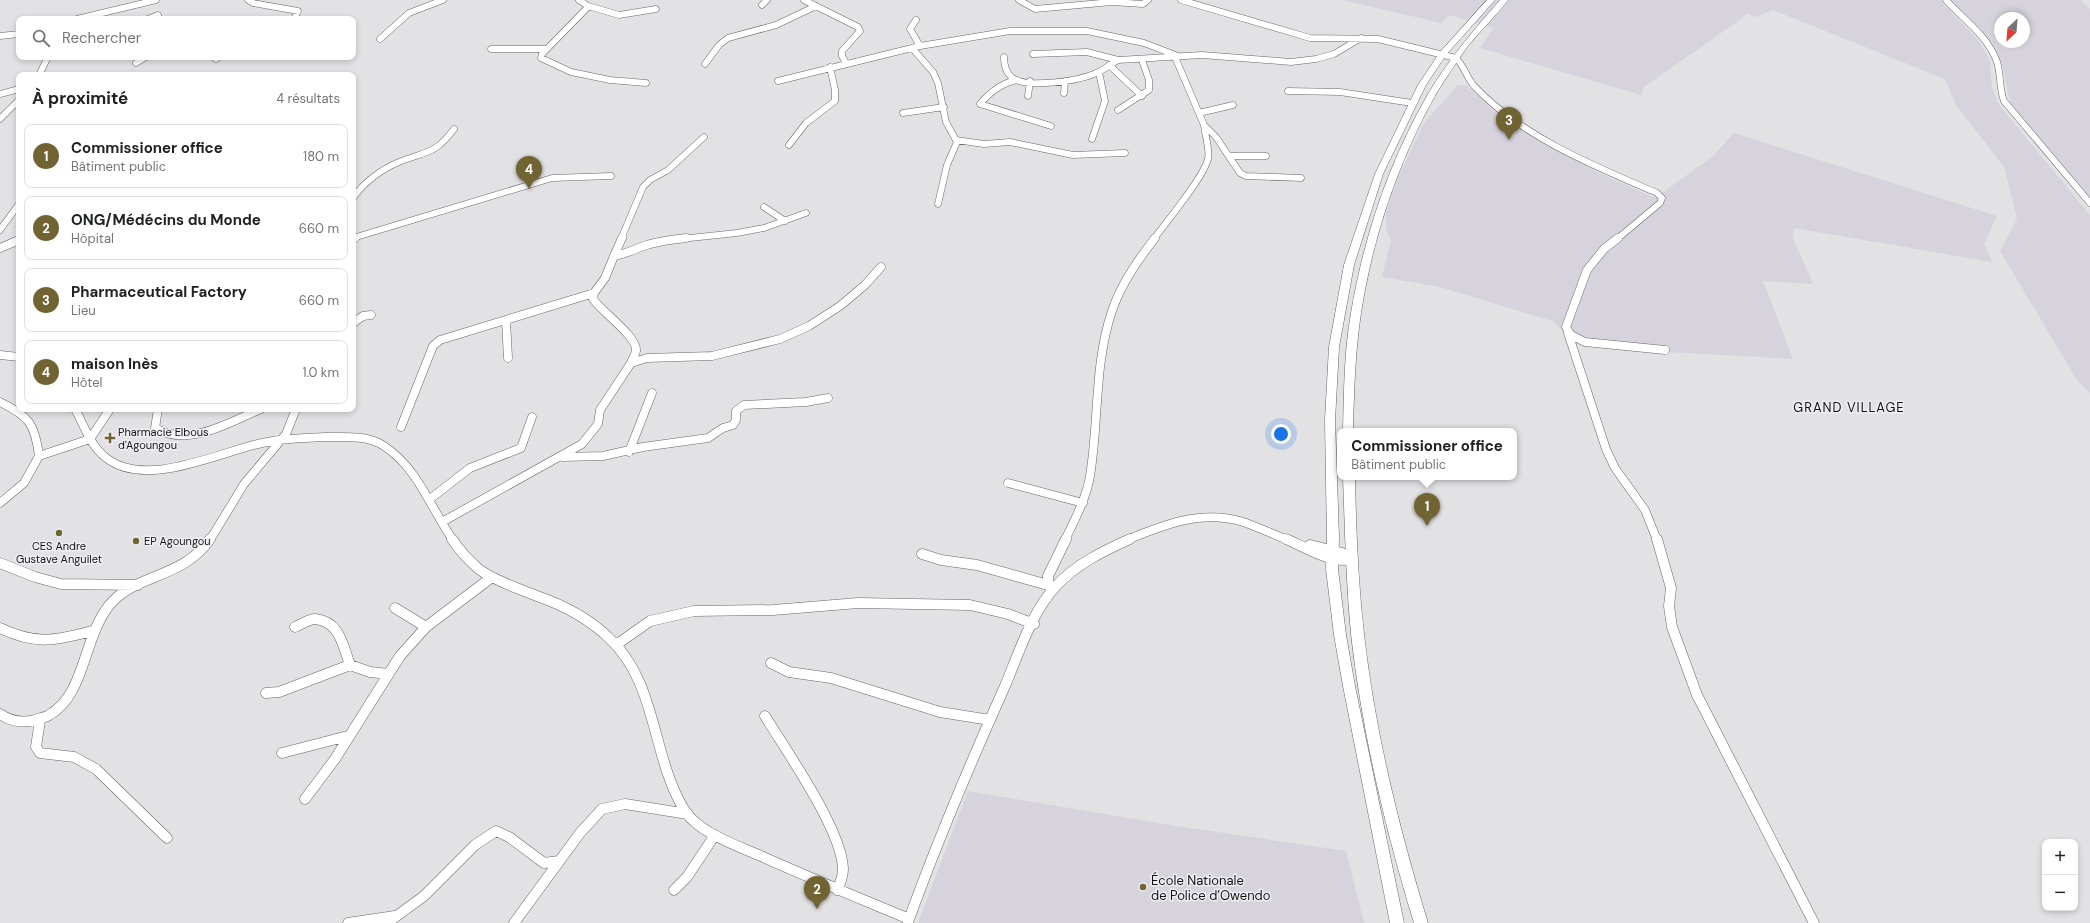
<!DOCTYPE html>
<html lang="fr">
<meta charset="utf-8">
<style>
body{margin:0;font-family:"DM Sans",sans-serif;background:#f2f2f2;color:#202124}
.controls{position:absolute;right:12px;bottom:12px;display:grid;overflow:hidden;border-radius:8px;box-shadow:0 2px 6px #0003}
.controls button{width:36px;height:36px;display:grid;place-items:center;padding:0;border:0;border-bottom:1px solid #e0e0e0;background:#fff;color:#202124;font:20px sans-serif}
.compass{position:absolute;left:1994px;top:12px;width:36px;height:36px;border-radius:50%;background:#fff;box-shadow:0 2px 6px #0003;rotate:206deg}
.you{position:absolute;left:1281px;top:434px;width:14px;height:14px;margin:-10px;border:3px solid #fff;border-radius:50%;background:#1a73e8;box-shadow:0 0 0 6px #1a73e833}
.badge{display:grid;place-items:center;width:26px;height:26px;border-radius:50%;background:#706532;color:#fff;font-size:13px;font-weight:700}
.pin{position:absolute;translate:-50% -33px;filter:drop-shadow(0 1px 2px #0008)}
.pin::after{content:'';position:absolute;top:21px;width:14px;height:12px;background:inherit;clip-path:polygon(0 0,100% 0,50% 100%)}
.popup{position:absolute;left:1337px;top:428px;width:180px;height:52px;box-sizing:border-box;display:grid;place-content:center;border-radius:8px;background:#fff;filter:drop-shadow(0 1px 3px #0005);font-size:13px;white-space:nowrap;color:#757577}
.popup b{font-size:15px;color:#202124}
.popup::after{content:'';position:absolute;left:50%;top:100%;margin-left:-8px;border:8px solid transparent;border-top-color:#fff}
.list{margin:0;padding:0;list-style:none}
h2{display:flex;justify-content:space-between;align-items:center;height:52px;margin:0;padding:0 16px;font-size:17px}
h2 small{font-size:13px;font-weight:400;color:#757577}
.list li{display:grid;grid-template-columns:26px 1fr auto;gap:12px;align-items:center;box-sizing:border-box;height:64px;margin:0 8px 8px;padding:0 8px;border:1px solid #e0e0e0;border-radius:8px}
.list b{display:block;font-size:15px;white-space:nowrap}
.list p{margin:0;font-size:13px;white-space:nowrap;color:#757577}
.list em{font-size:13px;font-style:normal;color:#757577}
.icon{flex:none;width:22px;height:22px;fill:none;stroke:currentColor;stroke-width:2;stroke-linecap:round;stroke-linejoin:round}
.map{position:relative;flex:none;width:2090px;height:923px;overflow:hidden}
.search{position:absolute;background:#fff;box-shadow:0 2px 6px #0003;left:16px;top:16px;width:340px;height:44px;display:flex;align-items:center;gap:10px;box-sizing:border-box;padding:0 14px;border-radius:8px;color:#757577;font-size:15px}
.panel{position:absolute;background:#fff;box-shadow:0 2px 6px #0003;left:16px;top:72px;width:340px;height:340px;border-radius:8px}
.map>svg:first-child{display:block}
.built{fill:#d6d3dd;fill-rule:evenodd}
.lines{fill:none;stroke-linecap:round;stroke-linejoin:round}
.minor-far2-casing{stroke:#676669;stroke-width:7}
.minor-far1-casing{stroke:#676669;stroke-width:9}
.minor-casing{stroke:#676669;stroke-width:11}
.highway-casing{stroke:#676669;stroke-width:1}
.minor-far2{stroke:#fff;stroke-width:6}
.minor-far1{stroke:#fff;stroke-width:8}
.minor{stroke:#fff;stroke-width:10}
.highway{fill:#fff;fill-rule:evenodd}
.poi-dot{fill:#706532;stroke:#efeef2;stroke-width:1.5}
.labels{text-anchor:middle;stroke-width:3;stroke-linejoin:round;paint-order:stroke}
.poi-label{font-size:11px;fill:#141415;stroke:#efeef2;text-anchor:start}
.quarter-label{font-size:13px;letter-spacing:1px;fill:#141415;stroke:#efeef2}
.near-poi-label{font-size:13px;fill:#141415;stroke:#efeef2;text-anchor:start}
</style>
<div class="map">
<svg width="2090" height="923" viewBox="0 0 2090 923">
<rect width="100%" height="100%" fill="#e2e1e4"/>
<path class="built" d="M1342,0H1940L1978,40L1990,61L1992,88L1999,105L2090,215V393L2077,380L2000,251L2017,219L2004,167L1956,105L1945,79L1773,10L1756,17L1748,14L1644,87L1641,95L1480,48L1494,28L1449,15L1441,23Z
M1950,0H2080L2090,9V200L2011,106L2002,63L1989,43ZM2000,18H2024V42H2000Z
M1458,85H1466L1497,114L1564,153L1597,172L1655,198L1712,157L1734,133L1997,216L1984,244L1992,262L1794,228L1793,238L1813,284L1763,281L1793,359L1650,351L1580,345L1552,321L1440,287L1382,277L1391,240L1386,229V212L1397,179L1424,123Z
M968,791L1176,826L1346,851L1364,923H918Z"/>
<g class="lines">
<g class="minor-far2-casing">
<path id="minor-far2" d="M248,0L253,3L298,11L294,19
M579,0L588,6L587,8L542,54L541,58L571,72L610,80L646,83
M804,0L858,27L860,31L842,51V56L846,63
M1019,0L1035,9L1112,2L1143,4L1148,0
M1181,0L1310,38L1378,39L1456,58C1464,66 1467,78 1474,86C1522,137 1594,166 1657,193L1662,198L1660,203L1617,239
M1946,0C1963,19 1988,36 1997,62C2001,74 1999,88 2004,101L2090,203
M762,5L767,0
M588,6L619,15L656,9
M77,19L156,0
M148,19L158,15
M916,20L910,29L920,46
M0,36L19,34
M380,39L409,13L443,0
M912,48L933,72L938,83L946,122L957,142L947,165L938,204
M491,49H547
M1033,54L1087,52L1118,60L1202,55L1291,62L1316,59L1334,54L1361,38
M216,57V59
M1004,57C1004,65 1006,74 1014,79C1030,88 1077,81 1094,74C1102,71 1110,65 1118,60
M1175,57L1204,125L1216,137L1240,173L1246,176L1301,178
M136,63L146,57
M705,64L719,45L728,38L776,25L816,6
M1109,65L1142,96
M39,75L48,57
M1017,80C1001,83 990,92 980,104L1051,126
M778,81L920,46L1010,31H1087L1144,43L1178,56
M1288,91L1340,92L1412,103
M1064,93L1065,81
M0,94L19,89
M1028,96L1030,81
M1118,110L1149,90V80L1142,60
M903,113L944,107
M1199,113L1233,105
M0,119L19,100
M1092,139L1105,101L1099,72
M956,140L984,144L1010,142L1073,155L1125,153
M789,145L806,123L835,101V90L830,67
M1230,156H1266
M353,198C364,182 382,169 399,162C426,151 435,155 454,129
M764,207L785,221
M0,230L19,204
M353,238L552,178L611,176
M621,239L643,187L650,180L668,170L704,137
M680,239L737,233L764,228L806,213
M1154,239C1167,221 1203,178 1208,159C1210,149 1205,135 1204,125"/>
</g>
<g class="minor-far1-casing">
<path id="minor-far1" d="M353,238H355
M1618,238L1604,249L1587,270L1566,327L1571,335L1585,342L1665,350
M0,248L19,240
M614,256L622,238
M506,321L508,358
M353,323L363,316L371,315
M1568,333L1606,449L1615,468L1645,510L1657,540
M0,355L19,357
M631,363C632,360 635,355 636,351C638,337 602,312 593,299L594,293L605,278L614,256C624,254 632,251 641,247C655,241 671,240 686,238
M0,402C29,416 35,424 39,456
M75,409C84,425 90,445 105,457C145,490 219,452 262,443C283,438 304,438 325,437C345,437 368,435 384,446C418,468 431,509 453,540
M158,409L155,428C189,448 229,422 261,409
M401,427L433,346L440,340L594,293
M629,452L652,393
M563,457L603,456L643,447L708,438L723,428L733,425L736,420V411L744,405L806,402L828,398
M1008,483L1083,503
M430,499L470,468L521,448L532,417
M0,503L24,483L39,456L90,439L110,409
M442,522L582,444L598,424L600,410L631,363L647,358L712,356L780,339L809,326L840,306L865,285L881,267
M210,540L244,484L286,434L296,409
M1065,540C1075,519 1086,499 1090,476C1099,421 1094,364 1112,311C1121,284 1138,260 1155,238
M1127,540C1163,525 1200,510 1240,521C1256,526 1272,534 1288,540"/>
</g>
<g class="minor-casing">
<path id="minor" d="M452,539C460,551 469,561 480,570C497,582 518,588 537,596C563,605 588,618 608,637C658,682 651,757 685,811C699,833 738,846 761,856C810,878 859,898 909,919
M1286,539C1305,547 1331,564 1352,559
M1657,539L1671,588L1669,606L1672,627L1697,695L1814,923
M1310,545L1342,553L1352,559
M922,554L941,560L977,565L1048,585
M0,563L35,577L61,584L138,585
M1055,587L1048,585V576L1066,539
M395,608L426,627L492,577
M295,627C300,625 309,619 315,619C340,621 343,646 350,665
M0,628C35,645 55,641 92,631
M616,645L650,621L694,611L773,610L858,603L970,605L1008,614L1034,624
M771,663L789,672L831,678L940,712L990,720
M266,693L279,692L350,665L370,672L388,674
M0,714C10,721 23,723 35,720C39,718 45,718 49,715C87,695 83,630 114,600C142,573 184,577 210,539
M765,716C787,752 842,830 843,869C843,877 840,884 837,890
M40,720L36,747L40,753L74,757L96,769L167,838
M282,753L348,736
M305,799L335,759L400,656L426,627
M674,890L687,877L715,835
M908,922C937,842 970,764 1005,686C1019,653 1031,613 1056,586C1075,565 1103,551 1130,539
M348,923L395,916
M387,923L424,896L475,845L496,831L509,837L544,863L559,861
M514,923L580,833L602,809L625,804L688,814"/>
</g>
<g class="highway-casing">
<path id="highway" d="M1487,0H1495L1446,55L1426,85L1383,174L1354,265L1339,347L1335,420L1339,538L1338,569L1346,635L1355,686L1404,923H1390L1343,686L1334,635L1326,569L1327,538L1325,420L1329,347L1344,265L1375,174L1418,85L1440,52Z
M1500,0H1508C1496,16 1481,30 1468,46C1457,61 1446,78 1436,94C1398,162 1373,236 1361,313C1355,352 1354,392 1353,431H1343C1344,392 1344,352 1351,313C1364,236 1389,162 1428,94C1448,60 1474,30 1500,0Z
M1343,477H1355C1356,529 1358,582 1364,634C1375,732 1399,828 1428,923H1414C1385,828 1362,732 1351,634C1346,582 1345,529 1343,477Z"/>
</g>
<use href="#minor-far2" class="minor-far2"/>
<use href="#minor-far1" class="minor-far1"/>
<use href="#minor" class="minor"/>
<use href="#highway" class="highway"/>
</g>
<g class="poi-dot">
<path d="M108 432h4v4h4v4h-4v4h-4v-4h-4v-4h4z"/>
<circle cx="59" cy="533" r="4"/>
<circle cx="136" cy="541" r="4"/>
<circle cx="1143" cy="887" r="4"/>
</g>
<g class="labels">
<g class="poi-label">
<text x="118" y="436">Pharmacie Elbous<tspan x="118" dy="13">d'Agoungou</tspan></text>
<text x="144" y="545">EP Agoungou</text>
<text x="59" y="550" text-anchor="middle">CES Andre<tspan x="59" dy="13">Gustave Anguilet</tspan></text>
</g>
<g class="quarter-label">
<text x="1849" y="412">GRAND VILLAGE</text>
</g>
<g class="near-poi-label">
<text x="1151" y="885">École Nationale<tspan x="1151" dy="15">de Police d’Owendo</tspan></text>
</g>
</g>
</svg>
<div class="controls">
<button>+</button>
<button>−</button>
</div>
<svg class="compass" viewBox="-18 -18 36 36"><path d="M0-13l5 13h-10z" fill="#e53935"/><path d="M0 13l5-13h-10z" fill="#757577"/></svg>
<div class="you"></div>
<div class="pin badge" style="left:1427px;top:526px">1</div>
<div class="popup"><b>Commissioner office</b>Bâtiment public</div>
<div class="pin badge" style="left:817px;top:909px">2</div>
<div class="pin badge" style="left:1509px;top:140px">3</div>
<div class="pin badge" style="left:529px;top:189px">4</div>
<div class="search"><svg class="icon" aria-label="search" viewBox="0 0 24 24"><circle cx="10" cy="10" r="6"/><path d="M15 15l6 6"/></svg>Rechercher</div>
<section class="panel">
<h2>À proximité<small>4 résultats</small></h2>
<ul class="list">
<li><span class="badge">1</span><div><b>Commissioner office</b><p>Bâtiment public</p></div><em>180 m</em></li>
<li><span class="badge">2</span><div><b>ONG/Médécins du Monde</b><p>Hôpital</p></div><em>660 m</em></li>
<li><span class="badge">3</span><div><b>Pharmaceutical Factory</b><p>Lieu</p></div><em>660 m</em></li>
<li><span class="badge">4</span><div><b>maison Inès</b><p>Hôtel</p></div><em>1.0 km</em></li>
</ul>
</section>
</div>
